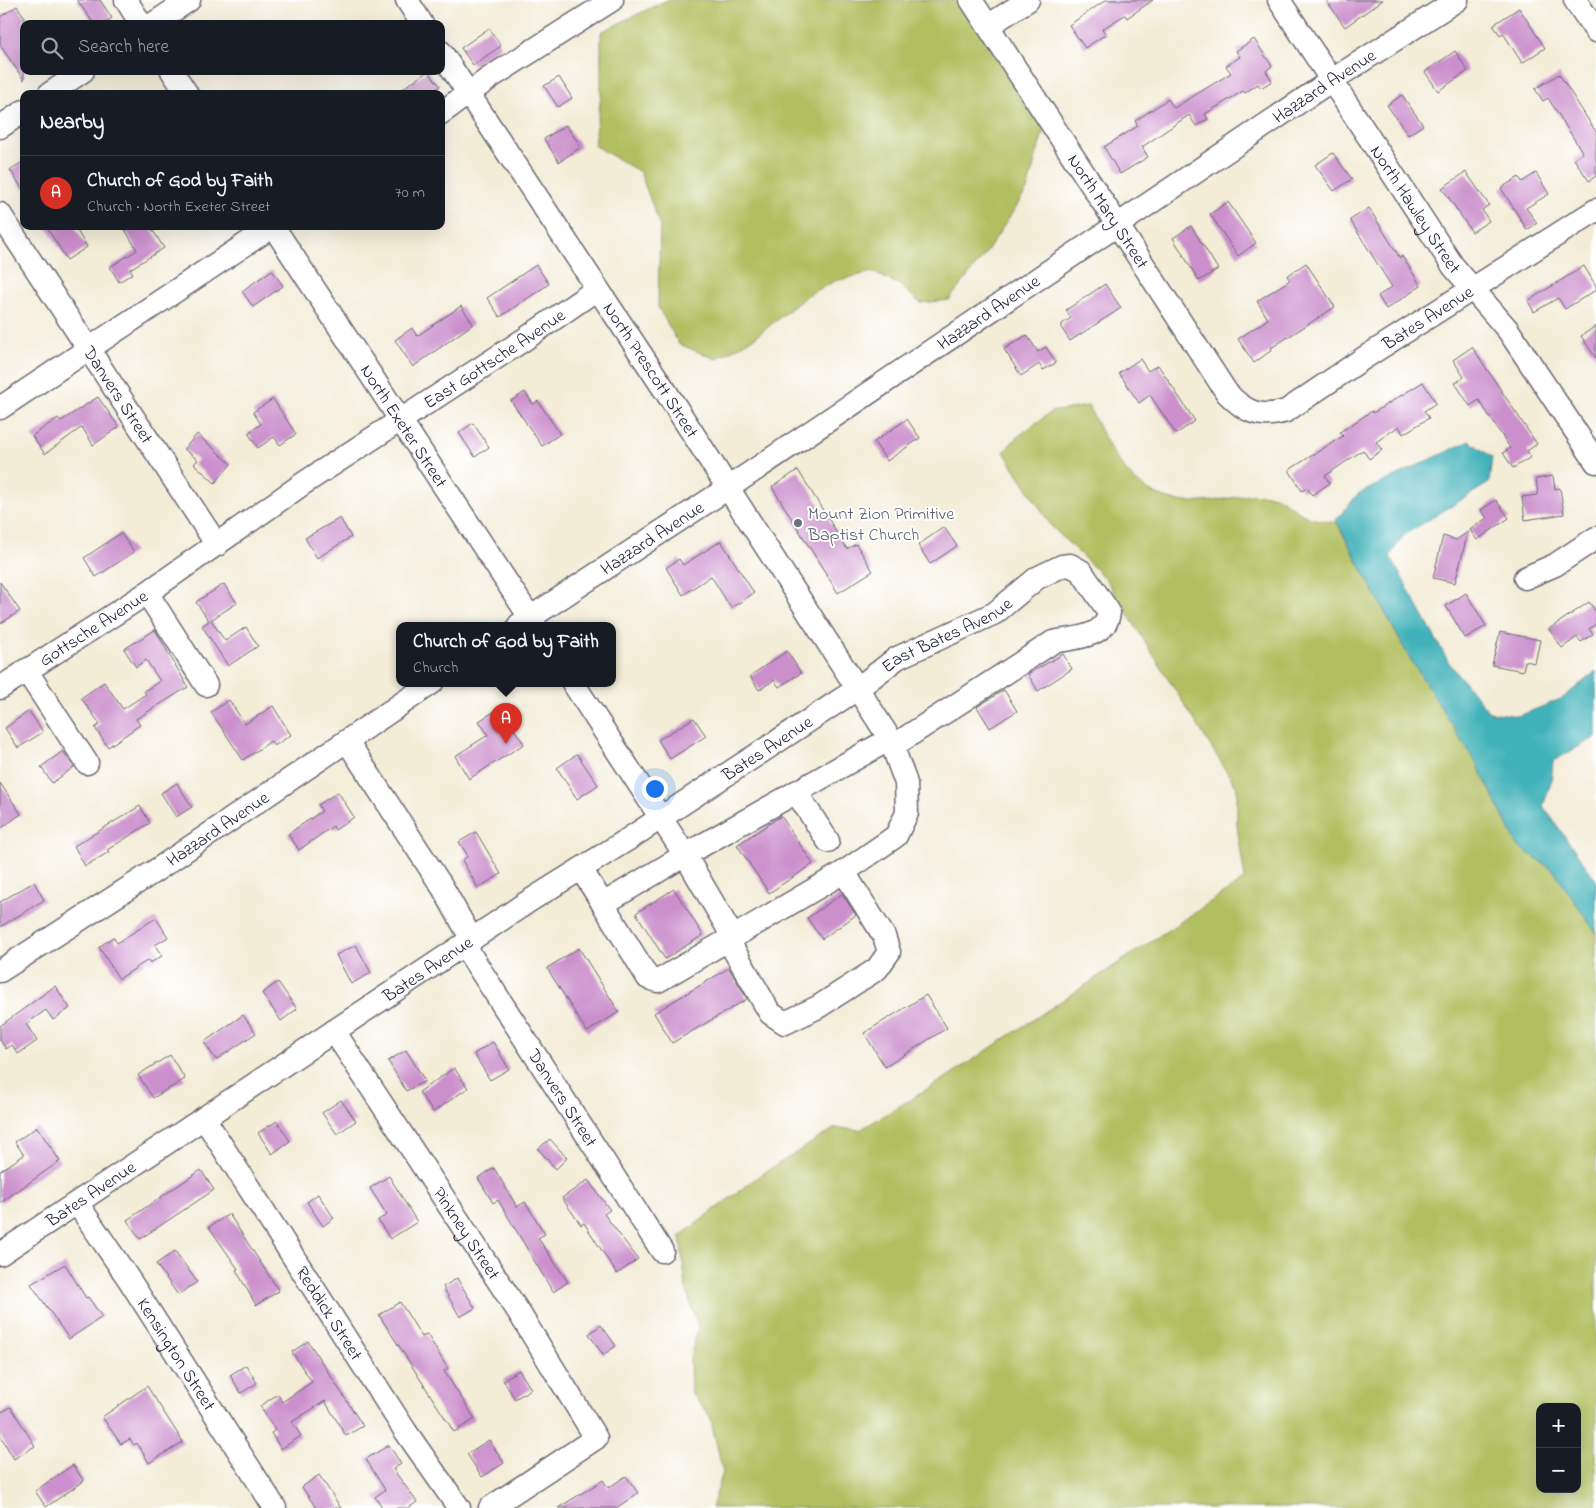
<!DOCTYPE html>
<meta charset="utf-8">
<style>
body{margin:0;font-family:"Indie Flower",sans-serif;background:#20242c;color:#f1f3f6}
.controls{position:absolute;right:15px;bottom:15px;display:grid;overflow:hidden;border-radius:10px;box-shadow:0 5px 20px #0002}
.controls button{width:45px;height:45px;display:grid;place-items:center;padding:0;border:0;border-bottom:1px solid #363941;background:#171b24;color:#f1f3f6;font:25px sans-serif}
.you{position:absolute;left:654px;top:788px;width:18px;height:18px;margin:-12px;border:4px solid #fff;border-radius:50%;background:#1a73e8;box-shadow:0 0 0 8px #1a73e833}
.badge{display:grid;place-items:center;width:32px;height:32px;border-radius:50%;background:#d93025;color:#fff;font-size:16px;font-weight:700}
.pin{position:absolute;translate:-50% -41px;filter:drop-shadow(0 1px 2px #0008)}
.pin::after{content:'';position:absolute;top:26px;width:18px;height:15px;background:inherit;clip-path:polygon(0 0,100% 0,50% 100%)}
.popup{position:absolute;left:396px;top:622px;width:220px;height:65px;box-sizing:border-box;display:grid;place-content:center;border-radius:10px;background:#171b24;filter:drop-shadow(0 1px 4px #0005);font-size:16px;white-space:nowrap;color:#9ea1a6}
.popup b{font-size:19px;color:#f1f3f6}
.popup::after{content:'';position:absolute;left:50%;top:100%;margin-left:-10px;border:10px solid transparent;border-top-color:#171b24}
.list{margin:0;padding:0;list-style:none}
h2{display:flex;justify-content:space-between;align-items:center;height:65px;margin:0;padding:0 20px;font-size:21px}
h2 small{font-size:16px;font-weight:400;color:#9ea1a6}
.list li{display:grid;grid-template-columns:32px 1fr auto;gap:15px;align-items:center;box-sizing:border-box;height:75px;padding:0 20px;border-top:1px solid #363941}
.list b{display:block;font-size:19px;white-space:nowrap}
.list p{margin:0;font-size:16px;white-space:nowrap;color:#9ea1a6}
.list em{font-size:16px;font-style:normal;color:#9ea1a6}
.icon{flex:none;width:28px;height:28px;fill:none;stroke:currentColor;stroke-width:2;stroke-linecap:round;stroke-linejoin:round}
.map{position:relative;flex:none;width:1596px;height:1508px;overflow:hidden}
.search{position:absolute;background:#171b24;box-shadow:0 5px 20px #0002;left:20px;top:20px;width:425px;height:55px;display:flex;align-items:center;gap:12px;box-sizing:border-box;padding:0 18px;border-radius:10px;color:#9ea1a6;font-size:19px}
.panel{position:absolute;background:#171b24;box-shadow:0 5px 20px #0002;left:20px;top:90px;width:425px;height:140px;border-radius:10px}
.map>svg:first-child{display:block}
.green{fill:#b2bf61;stroke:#6a704e;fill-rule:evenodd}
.water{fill:#42b2ba;stroke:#326a7a}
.building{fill:#cb8fcc}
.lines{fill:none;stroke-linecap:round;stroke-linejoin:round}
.minor-casing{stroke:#6b6972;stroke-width:25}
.minor{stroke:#fff;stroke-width:22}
.worship-dot{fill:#6b7280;stroke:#fff;stroke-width:2}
.labels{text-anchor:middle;stroke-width:4;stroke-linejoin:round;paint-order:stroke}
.street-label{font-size:18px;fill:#22223b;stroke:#fff}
.worship-label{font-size:18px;fill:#5b616d;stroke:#fff;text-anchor:start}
</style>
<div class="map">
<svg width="1596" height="1508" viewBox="0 0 1596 1508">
<rect width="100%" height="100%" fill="#fff"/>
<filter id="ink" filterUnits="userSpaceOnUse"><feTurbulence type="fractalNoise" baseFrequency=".02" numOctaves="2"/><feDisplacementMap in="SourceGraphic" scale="10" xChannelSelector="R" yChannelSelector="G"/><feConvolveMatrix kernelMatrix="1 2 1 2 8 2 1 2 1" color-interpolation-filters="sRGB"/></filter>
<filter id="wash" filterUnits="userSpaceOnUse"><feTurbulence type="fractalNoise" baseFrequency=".0096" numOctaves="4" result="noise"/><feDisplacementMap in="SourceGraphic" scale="20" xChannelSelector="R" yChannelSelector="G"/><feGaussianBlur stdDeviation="1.12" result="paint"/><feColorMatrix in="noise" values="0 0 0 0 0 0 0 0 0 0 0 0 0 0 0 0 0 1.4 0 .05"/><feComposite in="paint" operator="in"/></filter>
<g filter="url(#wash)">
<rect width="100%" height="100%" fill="#f3ecd7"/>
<path class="green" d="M667,0H964L1046,121L1027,190L986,253L949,300L920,303L900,285L872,272L835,281L808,295L754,338L716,359L679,344L658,307L660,226L640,172L594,145L601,95V32Z
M1088,406C1114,457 1135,506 1202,502C1223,501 1250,492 1271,495C1282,497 1294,510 1304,515C1313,520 1327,521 1337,523L1406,652L1478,766L1518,846L1554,870L1596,933V1508H712L723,1472L710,1416L691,1393L690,1359L698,1327L686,1288L680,1236L759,1176L835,1128L860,1130L947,1077L1245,879L1237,826V788L1105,578L1052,527L1004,452L1016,438L1051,412ZM1540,1407H1577V1489H1540Z"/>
<path class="water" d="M1469,441L1492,457L1489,483L1404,535L1390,556L1449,663L1489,712L1519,716L1563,698L1596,671V737L1553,761L1551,782L1543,806L1596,880V933L1554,871L1518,846L1478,766L1406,652L1336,520L1358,494Z"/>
<g id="blocks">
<path class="building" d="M77,0H100L112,18L104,24H94Z
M1106,0H1153L1127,18L1125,15L1102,29L1106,34L1085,48L1069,25Z
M1326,0H1383L1345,27Z
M17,6L24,16V80L0,45V17Z
M1519,8L1545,48L1522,63L1503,33L1500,35L1493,25Z
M489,28L501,46L473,65L461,48Z
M1254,39L1272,66L1266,71L1272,81L1261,88L1258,84L1245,93L1243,91L1205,114L1208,119L1196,126L1189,115L1142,147L1148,157L1120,174L1104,147L1138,126L1135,121L1168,99L1174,108L1231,73L1226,66L1240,57L1236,51Z
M1455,51L1468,71L1438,91L1425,72Z
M428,71L440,86L429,94H395Z
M1559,74L1596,132V176L1589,181L1574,159L1583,153L1548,98L1543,101L1535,89Z
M559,77L572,98L558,107L544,86Z
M1402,95L1423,125L1408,135L1387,105Z
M566,125L581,147L559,162L544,139Z
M1333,153L1352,179L1334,191L1315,165Z
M24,161V191L10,170Z
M1466,172L1489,205L1482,210L1489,221L1472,232L1442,188Z
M1536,173L1549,194L1526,208L1537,223L1527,230L1501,188L1519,177L1522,182Z
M1228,202L1256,243L1238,256L1210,214Z
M1369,208L1400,258L1402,256L1421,286L1386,309L1378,296L1392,287L1350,220Z
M46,226H74L87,247L67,260Z
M123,226H150L164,248L130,269L133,273L119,282L110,267L137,250Z
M1191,226L1218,269L1199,281L1173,238Z
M1306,263L1335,307L1271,348L1272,350L1254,363L1238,339L1268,319L1257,301L1290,280L1287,276Z
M536,265L549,284L500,317L487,298Z
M1584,266L1596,286V290L1565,309L1558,298L1534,312L1528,301Z
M272,270L283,286L253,307L242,291Z
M1105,284L1121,308L1070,341L1062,329V324L1071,318L1066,310Z
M461,306L473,324L413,367L395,340L412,328L417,336Z
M1596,326V358L1581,336Z
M1027,335L1038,352L1046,347L1056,363L1043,370L1039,364L1021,376L1004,349Z
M1472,347L1537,444L1527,451L1531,457L1513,468L1503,453L1510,448L1479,400L1470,406L1455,383L1464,377L1453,360Z
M1140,359L1148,371L1158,365L1195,421L1176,434L1150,395L1139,403L1119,373Z
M1423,382L1436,403L1424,411L1429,418L1403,434L1399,426L1376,442L1382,450L1369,459L1363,450L1325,476L1330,483L1312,495L1307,488L1302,491L1289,470L1343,436L1340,432L1372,411L1373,413Z
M525,392L533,404L538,401L560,434L542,446L511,401Z
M98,397L119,427L93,445L82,427L45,454L32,436L58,418L61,421Z
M273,399L296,434L280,445L274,437L258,448L248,433L261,424L253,412Z
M907,419L920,438L887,461L874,442Z
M473,423L489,447L475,457L459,433Z
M197,434L231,464L215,483L194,464L198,460L184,449Z
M798,470L847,549L856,544L873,571L838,593L772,487Z
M1553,476L1555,489L1560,488L1564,514L1525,520L1522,497L1538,495L1536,479Z
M1496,500L1509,518L1477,540L1470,530L1487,518L1481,510Z
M340,518L351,537L317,558L305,538Z
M944,527L957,546L930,564L918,545Z
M1468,532L1455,583L1433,578L1443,536L1456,540Z
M121,533L134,552L96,577L84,558Z
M721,541L754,593L731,608L711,576L683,595L666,568L679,559L683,565Z
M0,582L20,611L0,624Z
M224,584L237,603L211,620L225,641L246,627L258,646L228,666L202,626L209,621L196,602Z
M1466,593L1486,626L1465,638L1446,606Z
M1589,602L1596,612V624L1589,629L1593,634L1581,642L1577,637L1562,648L1549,629Z
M155,630L188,687L136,719L140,725L108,747L95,728L100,724L81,698L104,682L123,709L146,694L144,691L160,681L146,660L136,667L124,649Z
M1500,632L1540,640L1535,663L1525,661L1523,671L1492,665Z
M787,651L801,673L779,687L774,680L759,690L750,676Z
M1063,654L1072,669L1038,691L1028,674Z
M1004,690L1017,711L990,728L977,707Z
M229,700L245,724L273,706L291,735L274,746L271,741L243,760L211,712Z
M500,708L524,744L469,779L455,756L488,735L479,721Z
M29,711L43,732L18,748L5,728Z
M694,718L706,736L670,759L658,740Z
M63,751L74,767L52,783L41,767Z
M577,754L598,785L577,799L557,768Z
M0,783L21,814L0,829Z
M177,783L192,807L176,817L161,793Z
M338,792L354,817L335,830L333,826L299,850L288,834L322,811L318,805Z
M140,806L150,823L107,850L109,852L85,866L74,846Z
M781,816L813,864L769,893L737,845Z
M476,832L501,874L478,888L462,860L468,856L459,842Z
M34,882L44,900L0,927V902Z
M674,889L703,935L665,959L636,913Z
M842,894L856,915L822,939L807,918Z
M156,918L168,937L155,945L162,956L150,963L148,960L119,979L99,947L113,937L117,943Z
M356,945L371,973L351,984L336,955Z
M579,948L619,1012L587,1032L547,968Z
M729,968L747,999L672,1043L654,1013Z
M278,982L297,1009L281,1021L262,993Z
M55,986L70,1008L53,1020L46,1010L26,1024L37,1041L18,1054L12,1045L6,1049L0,1040V1026Z
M926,995L947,1028L885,1067L864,1033Z
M243,1015L256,1033L216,1060L204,1042Z
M493,1042L509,1069L490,1080L474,1054Z
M406,1050L425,1081L406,1091L388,1061Z
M170,1055L185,1079L153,1098L138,1075Z
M454,1068L468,1088L433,1112L419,1092Z
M341,1100L356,1121L337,1134L322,1113Z
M277,1121L290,1141L272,1154L258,1133Z
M37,1127L60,1161L0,1203V1171L24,1155L15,1142Z
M550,1139L567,1158L556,1169L538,1149Z
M494,1168L517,1207L525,1202L545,1234L538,1238L568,1282L553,1292L498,1200L493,1203L478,1178Z
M201,1170L214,1190L140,1239L127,1220Z
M389,1176L417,1222L390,1239L378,1220L387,1215L370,1188Z
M588,1180L610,1210L604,1214L638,1259L617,1274L584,1223L581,1225L562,1198Z
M318,1194L334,1218L323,1226L307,1202Z
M229,1214L279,1291L256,1305L236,1270L238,1269L209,1227Z
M175,1251L197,1282L178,1295L156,1264Z
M65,1264L86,1298L88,1297L102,1317L69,1339L31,1284Z
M457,1278L475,1308L460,1317L443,1287Z
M400,1302L422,1337L427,1334L448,1369L444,1371L475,1419L454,1432L379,1315Z
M601,1325L616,1346L603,1355L589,1334Z
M308,1341L363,1426L346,1436L325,1401L292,1422L301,1436L281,1449L271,1433L275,1430L260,1406L278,1394L282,1402L312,1382L292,1352Z
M246,1365L257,1383L241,1393L230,1375Z
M519,1370L531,1389L515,1399L503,1380Z
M147,1386L183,1442L149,1463L137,1443L134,1445L130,1439L121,1444L102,1417Z
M11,1407L35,1446L14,1459L0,1435V1413Z
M489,1440L504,1463L482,1477L467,1454Z
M389,1445L401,1464L393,1469L417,1502L408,1508H383L375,1497L385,1490L366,1459Z
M73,1465L84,1481L46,1507L35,1491Z
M319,1475L341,1508H316L302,1487Z
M626,1476L638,1493L616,1508H558L603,1480L608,1488Z"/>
</g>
</g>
<g filter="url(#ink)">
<use href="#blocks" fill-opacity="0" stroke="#6b6972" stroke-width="1"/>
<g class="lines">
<g class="minor-casing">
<g id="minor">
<path d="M126,0L141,24"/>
<path d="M407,0L422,24"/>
<path id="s1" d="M971,0L1227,393C1245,412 1260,419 1286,411L1364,358L1596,210"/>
<path id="s2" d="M1279,0L1453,266L1508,330L1596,462"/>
<path d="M1575,0L1596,31"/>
<path d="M153,24L189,0"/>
<path d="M988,26L1028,0"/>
<path id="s3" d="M441,52L668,395L890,739L685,855L573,683"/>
<path d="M172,71L187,94"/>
<path d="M49,94L83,71"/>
<path d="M441,113L491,77L612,0"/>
<path d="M0,127L24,111"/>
<path id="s4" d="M0,214L217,545"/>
<path id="s5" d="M273,226L535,625"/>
<path d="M0,408L273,226"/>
<path d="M1525,578L1555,565L1596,538"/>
<path d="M147,593L206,685"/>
<path id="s6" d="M519,625L728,488L1332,80L1457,0"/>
<path d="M26,670L87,763"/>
<path id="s7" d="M0,688L147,593L304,483L525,339L597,289"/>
<path d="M347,741L443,888L472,940"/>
<path d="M796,792L828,841"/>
<path d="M581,869L603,904L685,855L733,937"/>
<path d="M603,904L648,978L658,981L844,872L896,836L907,813L906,783L890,739"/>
<path d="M728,940L770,1013L785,1023L818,1007L877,969L889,952L884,936L844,872"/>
<path id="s8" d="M464,945L662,1251"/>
<path id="s9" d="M0,971L158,869L432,683"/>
<path id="s10" d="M334,1031L518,1311L596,1438L490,1508"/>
<path id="s11" d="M204,1118L406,1432L459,1508"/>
<path id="s12" d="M77,1203L130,1281L275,1508"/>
<path id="s13" d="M0,1254L526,903L627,840L857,689L897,658L995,613L1037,578L1062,566L1070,565L1081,571L1109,612C1107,638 1072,638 1053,642L893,746"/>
</g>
</g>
<use href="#minor" class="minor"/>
</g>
</g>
<circle class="worship-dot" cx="798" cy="523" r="5"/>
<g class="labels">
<g class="street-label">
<text dy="6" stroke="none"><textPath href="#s6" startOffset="969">Hazzard Avenue</textPath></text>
<text dy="6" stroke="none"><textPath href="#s2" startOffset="250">North Hawley Street</textPath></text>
<text dy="6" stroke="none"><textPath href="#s1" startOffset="252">North Mary Street</textPath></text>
<text dy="6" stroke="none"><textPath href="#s6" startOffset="564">Hazzard Avenue</textPath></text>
<text dy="6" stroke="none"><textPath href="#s1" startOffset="705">Bates Avenue</textPath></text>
<text dy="6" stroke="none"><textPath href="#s7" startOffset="594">East Gottsche Avenue</textPath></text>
<text dy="6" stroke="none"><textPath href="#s3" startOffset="381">North Prescott Street</textPath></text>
<text dy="6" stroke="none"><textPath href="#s4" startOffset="216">Danvers Street</textPath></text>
<text dy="6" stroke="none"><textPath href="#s5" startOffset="239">North Exeter Street</textPath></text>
<text dy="6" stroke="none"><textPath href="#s6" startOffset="159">Hazzard Avenue</textPath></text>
<text dy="6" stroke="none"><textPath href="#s7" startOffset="111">Gottsche Avenue</textPath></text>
<text dy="6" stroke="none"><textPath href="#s13" startOffset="1132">East Bates Avenue</textPath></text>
<text dy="6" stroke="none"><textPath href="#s13" startOffset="919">Bates Avenue</textPath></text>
<text dy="6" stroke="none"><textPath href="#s9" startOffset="260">Hazzard Avenue</textPath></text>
<text dy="6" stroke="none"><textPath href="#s13" startOffset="514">Bates Avenue</textPath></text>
<text dy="6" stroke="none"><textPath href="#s8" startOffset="182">Danvers Street</textPath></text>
<text dy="6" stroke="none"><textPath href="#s13" startOffset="109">Bates Avenue</textPath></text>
<text dy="6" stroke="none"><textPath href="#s10" startOffset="242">Pinkney Street</textPath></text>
<text dy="6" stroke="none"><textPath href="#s11" startOffset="232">Reddick Street</textPath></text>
<text dy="6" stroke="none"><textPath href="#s12" startOffset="181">Kensington Street</textPath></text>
</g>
<g class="worship-label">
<text x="808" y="519">Mount Zion Primitive<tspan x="808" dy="21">Baptist Church</tspan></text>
</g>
</g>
</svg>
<div class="controls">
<button>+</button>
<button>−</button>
</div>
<div class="you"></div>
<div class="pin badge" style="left:506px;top:744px">A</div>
<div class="popup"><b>Church of God by Faith</b>Church</div>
<div class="search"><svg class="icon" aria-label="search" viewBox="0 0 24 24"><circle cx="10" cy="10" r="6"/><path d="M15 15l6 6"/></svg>Search here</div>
<section class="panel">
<h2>Nearby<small></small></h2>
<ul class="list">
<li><span class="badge">A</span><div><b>Church of God by Faith</b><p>Church · North Exeter Street</p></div><em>70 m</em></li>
</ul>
</section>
</div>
